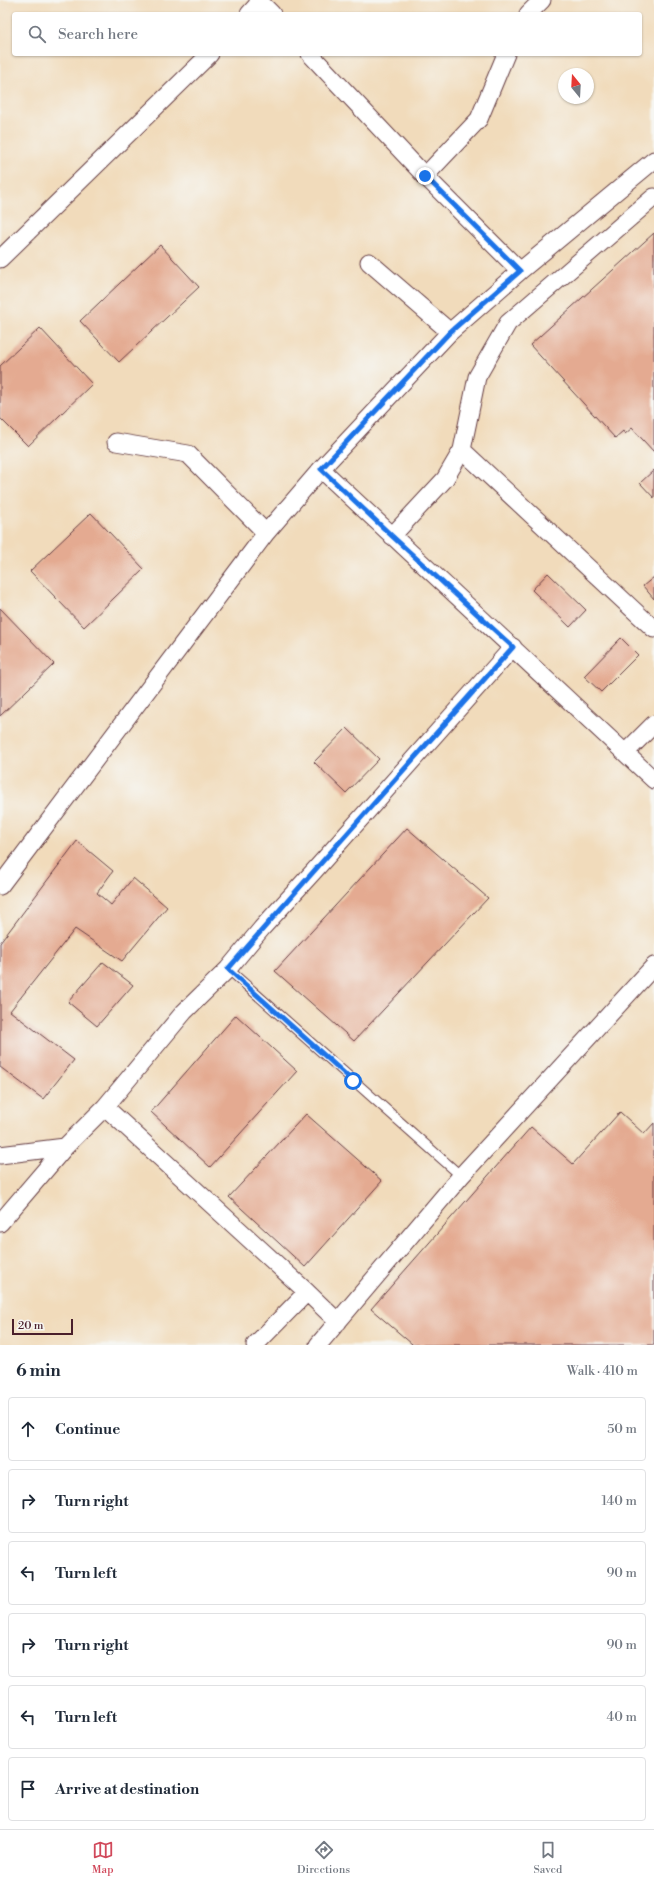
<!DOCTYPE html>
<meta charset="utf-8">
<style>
body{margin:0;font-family:"Libre Bodoni",serif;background:#f2f2f3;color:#1f2937}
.compass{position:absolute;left:558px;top:68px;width:36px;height:36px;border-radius:50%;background:#fff;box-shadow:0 1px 3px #0004;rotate:342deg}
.scale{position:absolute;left:12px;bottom:10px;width:61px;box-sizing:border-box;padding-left:4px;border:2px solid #4a1f2b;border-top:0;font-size:11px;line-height:14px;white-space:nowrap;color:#4a1f2b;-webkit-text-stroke:3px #f6f6f2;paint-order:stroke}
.stop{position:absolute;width:12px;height:12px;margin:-9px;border:3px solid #1a73e8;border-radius:50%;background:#fff}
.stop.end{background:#1a73e8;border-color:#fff;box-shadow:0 1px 4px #0008}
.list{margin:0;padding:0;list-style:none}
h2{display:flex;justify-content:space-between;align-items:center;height:52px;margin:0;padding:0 16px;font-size:17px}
h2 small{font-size:13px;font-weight:400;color:#747a83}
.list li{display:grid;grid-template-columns:26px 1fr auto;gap:12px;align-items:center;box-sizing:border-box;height:64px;margin:0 8px 8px;padding:0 8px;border:1px solid #e0e1e3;border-radius:4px}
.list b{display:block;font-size:15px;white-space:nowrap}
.list em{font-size:13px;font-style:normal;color:#747a83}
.icon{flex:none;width:22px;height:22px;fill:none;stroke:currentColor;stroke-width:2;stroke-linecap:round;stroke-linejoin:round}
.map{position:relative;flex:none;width:654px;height:1345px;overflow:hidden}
.search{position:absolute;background:#fff;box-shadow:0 1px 3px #0004;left:12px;right:12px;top:12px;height:44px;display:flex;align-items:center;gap:10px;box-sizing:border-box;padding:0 14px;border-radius:4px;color:#747a83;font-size:15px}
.sheet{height:484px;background:#fff}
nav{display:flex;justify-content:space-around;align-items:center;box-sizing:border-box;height:56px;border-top:1px solid #e0e1e3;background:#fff;font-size:11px;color:#747a83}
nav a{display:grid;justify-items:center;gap:2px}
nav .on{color:#d1495b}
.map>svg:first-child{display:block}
.building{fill:#e4aa91}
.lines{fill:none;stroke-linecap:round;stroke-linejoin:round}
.service-casing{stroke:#633b41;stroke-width:11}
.minor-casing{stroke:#633b41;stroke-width:19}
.service{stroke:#fff;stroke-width:9}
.minor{stroke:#fff;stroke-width:17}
.route{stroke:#1a73e8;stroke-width:5}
</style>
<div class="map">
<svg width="654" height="1345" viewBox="0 0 654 1345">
<rect width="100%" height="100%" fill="#f6f6f2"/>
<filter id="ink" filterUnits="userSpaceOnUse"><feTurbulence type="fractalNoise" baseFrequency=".025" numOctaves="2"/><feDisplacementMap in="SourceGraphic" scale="8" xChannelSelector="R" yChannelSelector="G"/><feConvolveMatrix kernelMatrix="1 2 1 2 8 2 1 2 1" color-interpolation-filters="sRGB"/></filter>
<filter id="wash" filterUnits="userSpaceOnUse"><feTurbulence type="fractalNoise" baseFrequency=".012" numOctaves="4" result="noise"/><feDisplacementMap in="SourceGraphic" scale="16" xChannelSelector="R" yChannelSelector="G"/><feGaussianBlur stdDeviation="0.9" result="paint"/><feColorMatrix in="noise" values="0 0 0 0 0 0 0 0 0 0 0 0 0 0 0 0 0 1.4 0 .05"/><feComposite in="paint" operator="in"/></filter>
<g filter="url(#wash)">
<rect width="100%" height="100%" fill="#f1dbbb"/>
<g id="blocks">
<path class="building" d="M654,233V452L632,428L625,434L623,431L615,438L530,345Z
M160,245L199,287L119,362L80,321Z
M40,328L92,384L28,446L0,418V366Z
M654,470V498L640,483Z
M91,513L144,569L84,627L30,571Z
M548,573L586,610L570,627L532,590Z
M654,577V599L643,586Z
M0,608L54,664L0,716Z
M621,638L638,655L601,692L584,676Z
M347,728L379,759L346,793L314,762Z
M407,828L488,898L354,1041L275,971Z
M77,841L113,871L97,893L111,905L133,878L167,907L122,961L75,929L10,1011L74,1060L43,1099L0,1067V943Z
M103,962L133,985L97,1026L68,1002Z
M236,1015L297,1071L210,1167L151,1112Z
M620,1112L644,1134L654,1123V1345H411L412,1344L371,1309L531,1127L573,1164Z
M306,1114L382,1181L305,1267L229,1197Z"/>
</g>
</g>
<g filter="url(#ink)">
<use href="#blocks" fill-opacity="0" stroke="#633b41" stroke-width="1"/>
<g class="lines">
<g class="service-casing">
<path id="service" d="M228,969L461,1176"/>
</g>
<g class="minor-casing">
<path id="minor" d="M258,0L272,14
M249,14L260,2
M528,14L542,0
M310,54L425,176L520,271
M425,176L479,119L506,54
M0,259L210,54
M369,262L450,332
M116,442L188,454L266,533
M462,450L654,629
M321,469L654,780
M392,536L445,479L462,450L477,377L508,323L654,197
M625,753L654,724
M0,886L266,533L321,469L450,332L520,271L654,160
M105,1107L184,1012L228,969L262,928L314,871L513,647
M0,1155L65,1147
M0,1223L65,1147L105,1107L307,1292L338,1322
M255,1345L307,1292
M318,1345L461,1176L654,966"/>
</g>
<use href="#service" class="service"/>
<use href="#minor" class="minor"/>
</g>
</g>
<g class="lines" filter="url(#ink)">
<path class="route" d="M353,1081L228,969C322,861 418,754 513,647L392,536L321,469L450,332L520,271L425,176"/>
</g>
</svg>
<svg class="compass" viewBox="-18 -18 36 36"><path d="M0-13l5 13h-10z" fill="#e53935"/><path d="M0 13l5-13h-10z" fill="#747a83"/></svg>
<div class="scale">20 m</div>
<div class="stop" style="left:353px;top:1081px"></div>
<div class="stop end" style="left:425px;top:176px"></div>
<div class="search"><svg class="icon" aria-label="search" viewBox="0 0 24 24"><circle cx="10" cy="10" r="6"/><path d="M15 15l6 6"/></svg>Search here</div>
</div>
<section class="sheet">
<h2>6 min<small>Walk · 410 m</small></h2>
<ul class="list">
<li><svg class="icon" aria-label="ahead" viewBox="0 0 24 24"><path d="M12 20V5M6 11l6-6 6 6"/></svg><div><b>Continue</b></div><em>50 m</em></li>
<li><svg class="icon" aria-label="right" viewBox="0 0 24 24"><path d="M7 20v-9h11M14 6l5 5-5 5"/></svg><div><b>Turn right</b></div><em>140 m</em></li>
<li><svg class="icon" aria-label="left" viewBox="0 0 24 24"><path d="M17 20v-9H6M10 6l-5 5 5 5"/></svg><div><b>Turn left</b></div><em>90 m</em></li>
<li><svg class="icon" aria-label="right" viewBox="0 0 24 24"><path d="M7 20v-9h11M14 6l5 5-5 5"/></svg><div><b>Turn right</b></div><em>90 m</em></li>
<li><svg class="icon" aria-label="left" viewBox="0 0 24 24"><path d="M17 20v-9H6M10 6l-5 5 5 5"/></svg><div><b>Turn left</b></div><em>40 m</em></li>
<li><svg class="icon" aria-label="arrive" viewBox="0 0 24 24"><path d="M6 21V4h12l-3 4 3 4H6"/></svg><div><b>Arrive at destination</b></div></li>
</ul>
</section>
<nav>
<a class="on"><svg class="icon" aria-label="map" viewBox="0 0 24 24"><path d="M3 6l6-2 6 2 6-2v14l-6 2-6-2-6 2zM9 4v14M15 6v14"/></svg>Map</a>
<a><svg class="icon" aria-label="directions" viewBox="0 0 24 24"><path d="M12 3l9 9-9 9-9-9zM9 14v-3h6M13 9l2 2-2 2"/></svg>Directions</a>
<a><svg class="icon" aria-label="saved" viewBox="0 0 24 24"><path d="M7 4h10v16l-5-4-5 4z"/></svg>Saved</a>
</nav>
